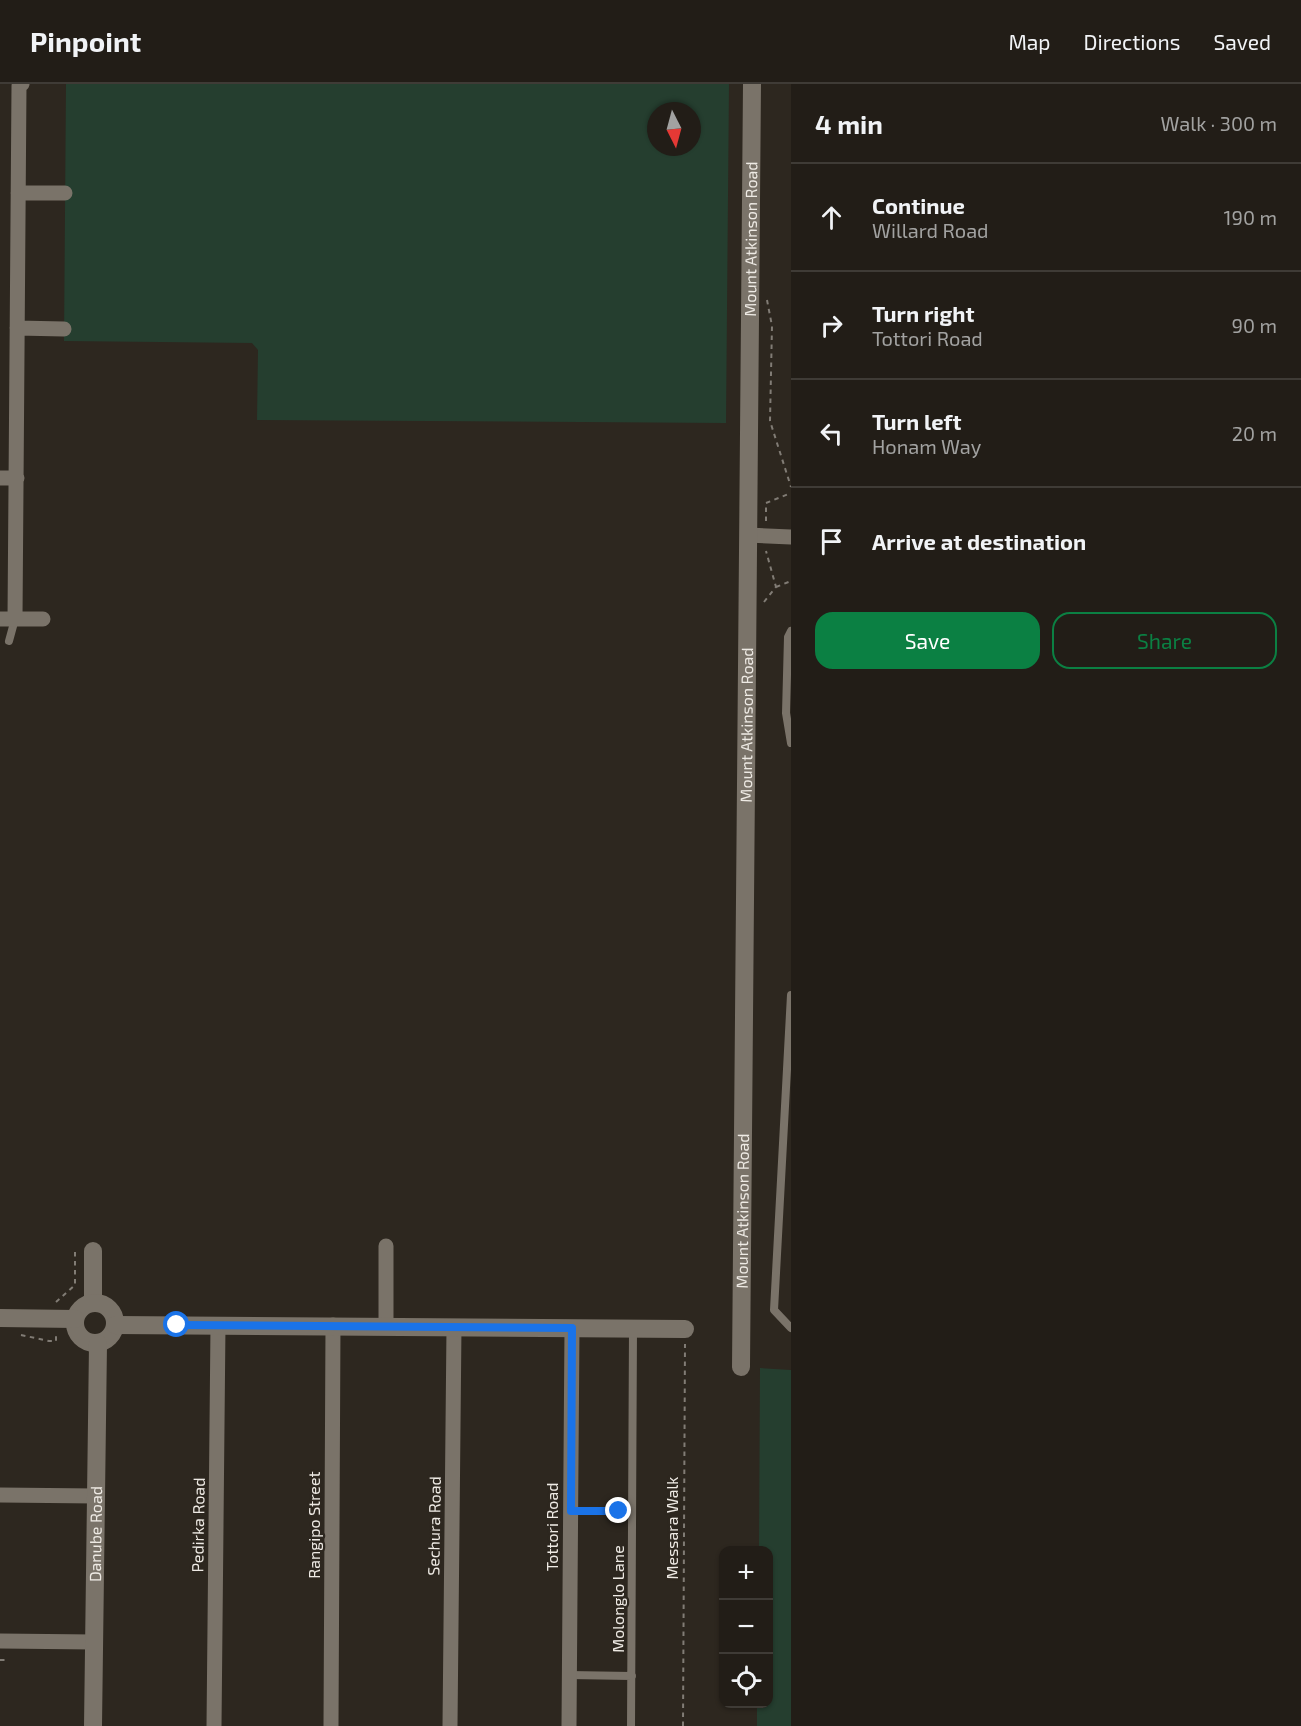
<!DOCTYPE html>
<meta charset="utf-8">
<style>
body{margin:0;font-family:"Exo 2",sans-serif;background:#2a2620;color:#f1f3f6}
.controls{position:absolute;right:18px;bottom:18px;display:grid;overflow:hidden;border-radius:12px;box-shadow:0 2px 4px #0004}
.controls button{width:54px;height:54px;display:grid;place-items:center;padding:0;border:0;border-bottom:2px solid #3f3b36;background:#221d17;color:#f1f3f6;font:30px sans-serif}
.compass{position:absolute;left:647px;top:18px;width:54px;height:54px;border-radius:50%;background:#221d17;box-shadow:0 2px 4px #0004;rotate:174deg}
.stop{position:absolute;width:18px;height:18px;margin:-14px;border:4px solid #1a73e8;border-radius:50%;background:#fff}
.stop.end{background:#1a73e8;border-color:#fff;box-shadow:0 2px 6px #0008}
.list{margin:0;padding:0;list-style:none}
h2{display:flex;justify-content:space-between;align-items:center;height:78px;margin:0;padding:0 24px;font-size:26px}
h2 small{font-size:20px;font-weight:400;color:#a2a2a1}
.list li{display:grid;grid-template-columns:39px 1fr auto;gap:18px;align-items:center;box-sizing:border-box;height:108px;padding:0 24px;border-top:2px solid #3f3b36}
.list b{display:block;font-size:22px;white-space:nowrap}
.list p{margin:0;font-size:20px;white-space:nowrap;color:#a2a2a1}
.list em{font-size:20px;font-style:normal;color:#a2a2a1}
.actions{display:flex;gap:12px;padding:18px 24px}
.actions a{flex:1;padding:14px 0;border:2px solid #0b8043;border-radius:18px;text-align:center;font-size:21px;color:#0b8043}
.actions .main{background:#0b8043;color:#fff}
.icon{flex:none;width:33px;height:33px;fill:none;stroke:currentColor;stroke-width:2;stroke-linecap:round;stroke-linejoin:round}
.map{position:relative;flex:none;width:791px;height:1642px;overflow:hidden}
header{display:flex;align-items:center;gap:36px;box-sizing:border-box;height:84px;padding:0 30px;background:#221d17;border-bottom:2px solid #3f3b36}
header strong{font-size:28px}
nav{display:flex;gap:33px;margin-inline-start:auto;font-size:21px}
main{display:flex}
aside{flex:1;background:#221d17}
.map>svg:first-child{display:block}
.green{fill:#253e2f;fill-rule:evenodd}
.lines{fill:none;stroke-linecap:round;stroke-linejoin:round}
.path{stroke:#817c75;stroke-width:2;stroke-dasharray:4.5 4.5;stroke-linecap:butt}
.lane{stroke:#7a7369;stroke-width:8}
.street{stroke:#7a7369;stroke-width:15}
.secondary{stroke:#7a7369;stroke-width:18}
.route{stroke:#1a73e8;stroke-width:8}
.labels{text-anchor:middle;stroke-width:4.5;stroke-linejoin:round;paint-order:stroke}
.street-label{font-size:16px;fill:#eeeae4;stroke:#2d271f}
</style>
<header>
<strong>Pinpoint</strong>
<nav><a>Map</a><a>Directions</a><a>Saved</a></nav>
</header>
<main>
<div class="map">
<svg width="791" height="1642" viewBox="0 0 791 1642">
<rect width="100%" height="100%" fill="#2d271f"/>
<path class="green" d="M66,0H729L726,339L257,336L258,266L252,259L64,257ZM656,27H692V63H656Z
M760,1284L791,1286V1642H757V1620H768V1466H759Z"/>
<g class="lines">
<path class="path" d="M767,216L772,242L770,337L791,403
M766,437V419L791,409
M776,503L791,497
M764,518L776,503L766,467
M56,1218L75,1201V1166
M21,1251L49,1257H56V1250
M0,1576H8
M683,1642L685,1260"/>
<path class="lane" d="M791,547L788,553L786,629L791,659
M9,557L15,535
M791,911L774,1226L791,1244
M571,1427H632
M569,1591L632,1592
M631,1642L633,1245"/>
<path class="street" d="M18,109H65
M17,244L64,245
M0,394H17
M748,451L791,453
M0,535H43
M15,535L19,2L22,0
M386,1242V1162
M0,1411L96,1412
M0,1557L94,1558
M214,1642L218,1241
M331,1642L333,1241
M450,1642L454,1243
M569,1642L572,1244"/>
<g class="secondary">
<path d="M93,1167V1219"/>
<circle cx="95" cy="1239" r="20"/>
<path d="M0,1234L75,1235"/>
<path d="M115,1241L685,1245"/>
<path id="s1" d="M741,1283L752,0"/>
<path id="s2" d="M93,1642L98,1260"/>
</g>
</g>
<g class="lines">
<path class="route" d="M177,1241L572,1244L571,1427H619"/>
</g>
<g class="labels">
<g class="street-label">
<text dy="6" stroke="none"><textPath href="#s1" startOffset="1128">Mount Atkinson Road</textPath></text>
<text dy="6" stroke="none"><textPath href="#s1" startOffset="642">Mount Atkinson Road</textPath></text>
<text dy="6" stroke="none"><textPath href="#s1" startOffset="156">Mount Atkinson Road</textPath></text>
<text transform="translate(198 1441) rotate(-89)" y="6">Pedirka Road</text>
<text transform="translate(314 1441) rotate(-90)" y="6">Rangipo Street</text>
<text transform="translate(434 1442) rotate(-89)" y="6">Sechura Road</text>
<text transform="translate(552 1443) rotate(-90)" y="6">Tottori Road</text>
<text transform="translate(672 1444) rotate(-90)" y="6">Messara Walk</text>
<text dy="6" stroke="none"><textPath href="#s2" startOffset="192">Danube Road</textPath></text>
<text transform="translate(618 1515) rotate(-90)" y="6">Molonglo Lane</text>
</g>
</g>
</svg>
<div class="controls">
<button>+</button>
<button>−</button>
<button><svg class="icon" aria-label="locate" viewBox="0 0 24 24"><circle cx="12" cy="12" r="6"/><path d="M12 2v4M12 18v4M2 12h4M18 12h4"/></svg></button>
</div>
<svg class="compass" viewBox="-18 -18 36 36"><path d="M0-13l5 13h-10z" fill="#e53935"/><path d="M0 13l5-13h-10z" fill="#a2a2a1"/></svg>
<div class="stop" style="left:177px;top:1241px"></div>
<div class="stop end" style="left:619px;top:1427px"></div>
</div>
<aside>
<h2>4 min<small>Walk · 300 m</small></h2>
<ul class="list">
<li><svg class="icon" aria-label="ahead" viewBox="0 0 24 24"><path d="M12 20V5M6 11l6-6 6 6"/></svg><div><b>Continue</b><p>Willard Road</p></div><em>190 m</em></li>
<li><svg class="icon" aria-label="right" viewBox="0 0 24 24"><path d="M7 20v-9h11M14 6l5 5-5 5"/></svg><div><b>Turn right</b><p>Tottori Road</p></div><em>90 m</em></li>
<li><svg class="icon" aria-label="left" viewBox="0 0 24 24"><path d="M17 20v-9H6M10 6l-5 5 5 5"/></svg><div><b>Turn left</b><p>Honam Way</p></div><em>20 m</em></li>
<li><svg class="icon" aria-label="arrive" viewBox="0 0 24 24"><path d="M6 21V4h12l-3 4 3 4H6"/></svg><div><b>Arrive at destination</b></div></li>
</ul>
<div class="actions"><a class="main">Save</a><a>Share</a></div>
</aside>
</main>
